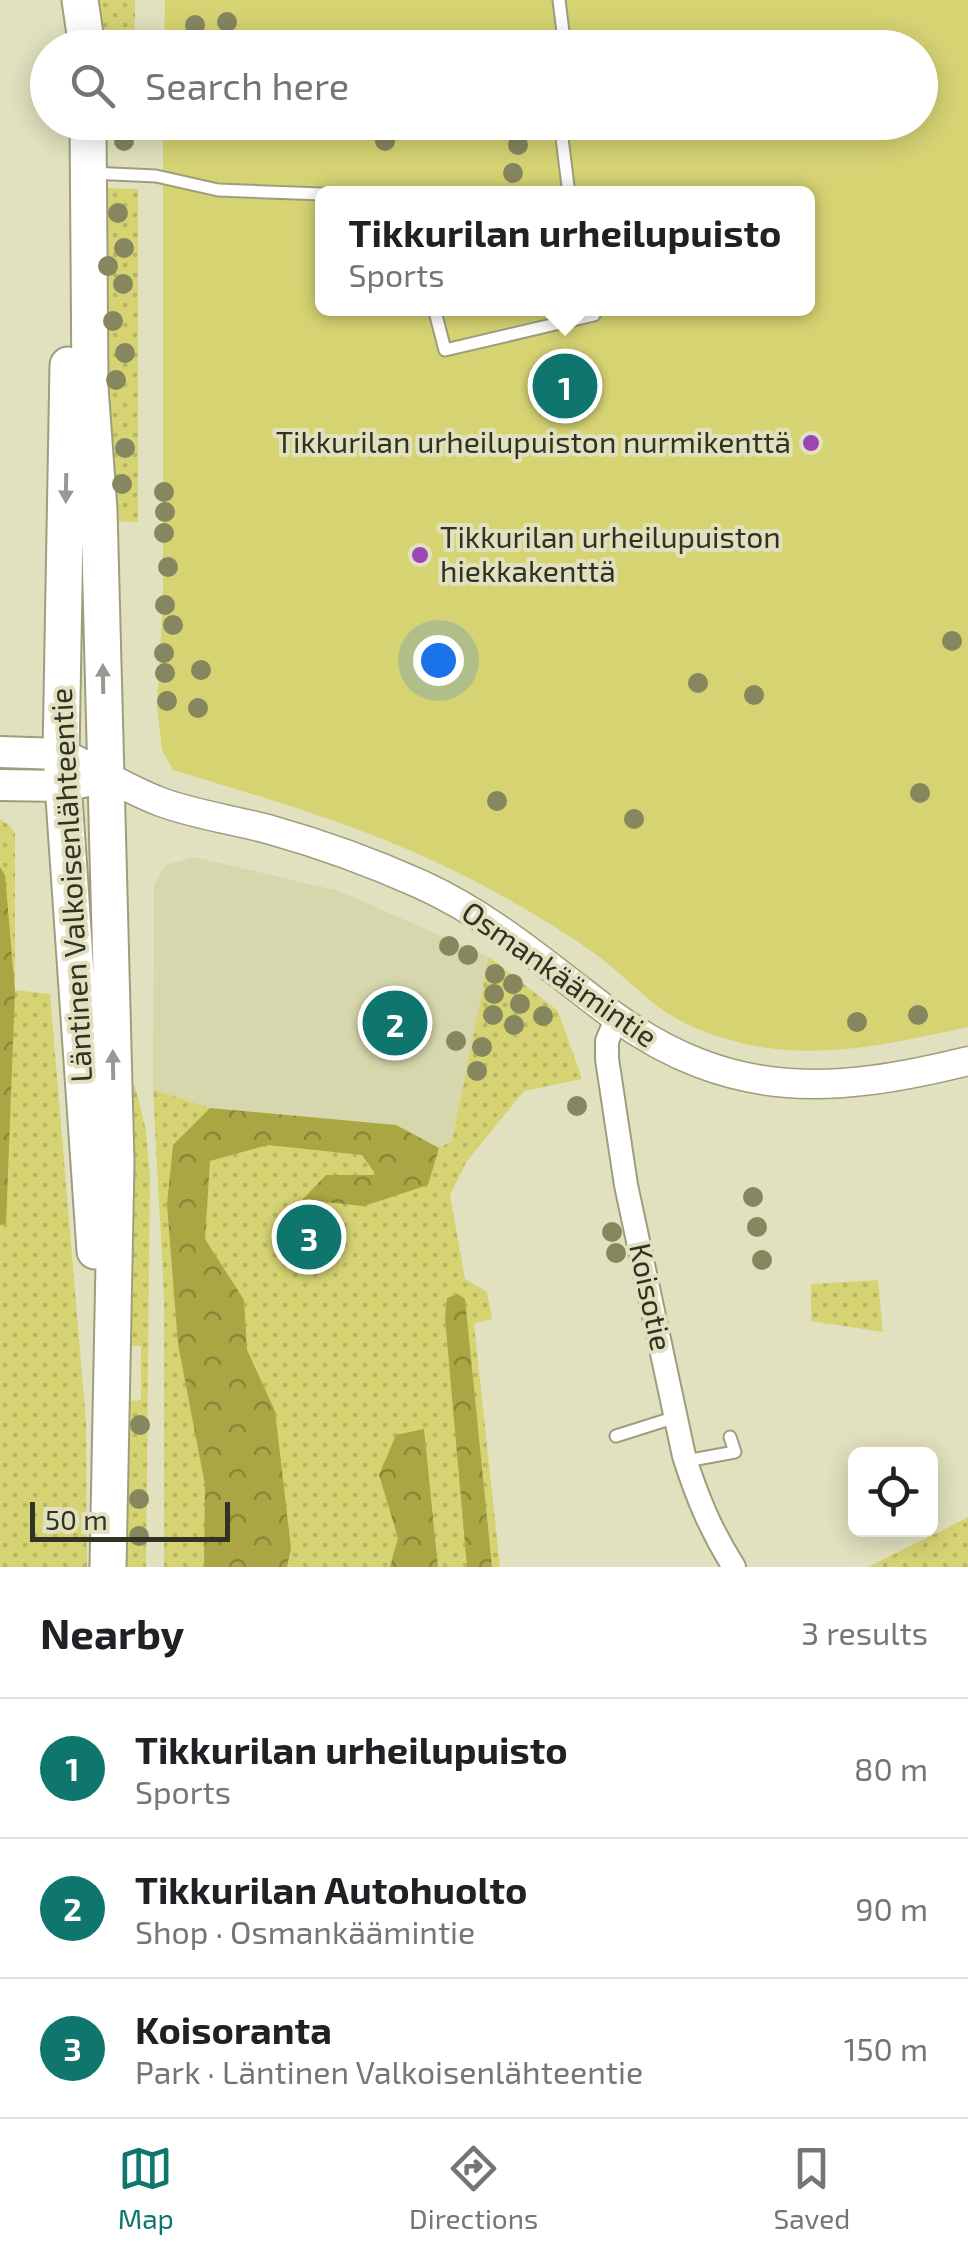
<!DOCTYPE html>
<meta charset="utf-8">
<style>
body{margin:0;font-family:"Exo 2",sans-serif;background:#f2f2f2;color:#202124}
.controls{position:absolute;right:30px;bottom:30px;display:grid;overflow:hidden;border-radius:15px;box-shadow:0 5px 25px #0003}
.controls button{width:90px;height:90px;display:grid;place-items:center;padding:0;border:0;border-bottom:2px solid #e0e0e0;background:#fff;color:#202124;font:50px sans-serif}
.scale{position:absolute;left:30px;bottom:25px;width:200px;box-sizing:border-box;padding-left:10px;border:5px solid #313124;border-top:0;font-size:28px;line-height:35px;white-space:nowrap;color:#313124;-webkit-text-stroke:8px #e1e1bf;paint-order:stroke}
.you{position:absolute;left:438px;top:660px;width:35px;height:35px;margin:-25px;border:8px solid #fff;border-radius:50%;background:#1a73e8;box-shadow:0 0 0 15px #1a73e833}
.badge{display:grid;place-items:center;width:65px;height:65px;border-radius:50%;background:#0f766e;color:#fff;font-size:32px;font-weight:700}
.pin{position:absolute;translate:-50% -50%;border:5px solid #fff;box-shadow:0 2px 10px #0006}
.popup{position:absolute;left:315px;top:186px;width:500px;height:130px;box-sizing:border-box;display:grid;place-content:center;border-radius:15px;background:#fff;filter:drop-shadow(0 2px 8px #0005);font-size:32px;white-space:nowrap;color:#757577}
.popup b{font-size:38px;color:#202124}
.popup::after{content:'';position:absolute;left:50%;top:100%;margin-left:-20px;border:20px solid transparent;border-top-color:#fff}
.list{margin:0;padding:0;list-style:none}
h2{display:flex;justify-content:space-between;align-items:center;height:130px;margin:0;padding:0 40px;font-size:42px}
h2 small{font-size:32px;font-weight:400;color:#757577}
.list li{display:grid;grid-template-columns:65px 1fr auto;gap:30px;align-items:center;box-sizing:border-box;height:140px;padding:0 40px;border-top:2px solid #e0e0e0}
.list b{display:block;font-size:38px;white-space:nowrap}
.list p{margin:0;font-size:32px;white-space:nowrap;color:#757577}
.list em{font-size:32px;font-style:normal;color:#757577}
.icon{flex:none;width:55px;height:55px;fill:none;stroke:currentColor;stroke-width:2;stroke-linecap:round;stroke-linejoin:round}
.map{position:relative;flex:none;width:968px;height:1567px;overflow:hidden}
.search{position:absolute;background:#fff;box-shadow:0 5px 25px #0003;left:30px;right:30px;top:30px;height:110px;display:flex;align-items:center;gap:25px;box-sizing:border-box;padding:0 35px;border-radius:55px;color:#757577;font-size:38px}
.sheet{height:550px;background:#fff}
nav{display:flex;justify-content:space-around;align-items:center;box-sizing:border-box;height:140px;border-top:2px solid #e0e0e0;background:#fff;font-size:28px;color:#757577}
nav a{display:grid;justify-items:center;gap:5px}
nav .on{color:#0f766e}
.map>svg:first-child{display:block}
.built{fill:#d7d7ae}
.green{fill:url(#green-dots)}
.forest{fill:url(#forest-crowns)}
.pitch{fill:#d6d373;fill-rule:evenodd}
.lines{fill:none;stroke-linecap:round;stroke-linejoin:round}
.service-casing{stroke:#9e9e7e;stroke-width:15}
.minor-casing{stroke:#9e9e7e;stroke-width:26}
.tertiary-casing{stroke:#9e9e7e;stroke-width:31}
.secondary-casing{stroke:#9e9e7e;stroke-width:34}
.primary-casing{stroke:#9e9e7e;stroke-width:39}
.service{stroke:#fff;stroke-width:11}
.minor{stroke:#fff;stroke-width:22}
.tertiary{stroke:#fff;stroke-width:28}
.secondary{stroke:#fff;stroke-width:30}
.primary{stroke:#fff;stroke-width:35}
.tree{fill:#86865f}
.oneway{fill:#989892}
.poi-dot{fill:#9a46b5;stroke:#e1e1bf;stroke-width:4}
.labels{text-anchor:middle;stroke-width:8;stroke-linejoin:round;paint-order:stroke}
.poi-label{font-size:30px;fill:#313124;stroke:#e1e1bf;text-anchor:end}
.street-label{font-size:30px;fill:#313124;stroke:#e1e1bf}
</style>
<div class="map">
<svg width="968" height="1567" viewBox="0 0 968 1567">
<defs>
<pattern id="green-dots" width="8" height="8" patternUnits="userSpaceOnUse" patternTransform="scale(2.5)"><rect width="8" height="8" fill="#d6d373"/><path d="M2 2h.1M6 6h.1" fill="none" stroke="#b8b663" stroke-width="1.8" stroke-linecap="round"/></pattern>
<pattern id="forest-crowns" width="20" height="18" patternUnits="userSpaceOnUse" patternTransform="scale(2.5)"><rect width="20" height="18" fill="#a9a643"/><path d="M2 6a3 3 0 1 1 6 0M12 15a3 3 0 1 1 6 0" fill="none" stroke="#8a8838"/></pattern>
</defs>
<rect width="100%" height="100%" fill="#e1e1bf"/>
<path class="built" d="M194,857L339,891L489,957L452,1142L439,1148L396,1125L210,1108L153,1089L154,885L166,865Z"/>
<path class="green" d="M97,0H135V47H104V29Z
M105,188L138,189V522L110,521L101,190Z
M0,819L10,826L15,834V990L50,994L86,1422L87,1567H0Z
M489,957L558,1011L582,1079L524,1091L467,1161L450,1195L465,1279L487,1292L492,1319L474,1324L500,1567H164V1297L153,1089L210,1108L396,1125L439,1148L452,1141Z
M131,1085L135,1086L146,1130L150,1177L146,1567H124L128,1401L141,1400V1346H128Z
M878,1280L883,1332L811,1321V1284Z
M968,1517V1567H868L959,1522Z"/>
<path class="forest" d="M0,867L5,875L15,991L6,1224L0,1225Z
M210,1108L396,1125L439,1148L428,1185L364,1206L302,1200L326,1175H376L362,1155L268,1145L210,1161L205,1239L244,1300L247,1350L275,1411L291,1548L287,1567H204L205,1485L178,1344L167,1204L173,1145Z
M458,1294L465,1299L492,1567H467L445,1318L447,1298Z
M424,1429L438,1567H390L398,1538L379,1475L396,1435Z"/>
<path class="pitch" d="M165,0H968V1027C867,1049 777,1070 679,1020C652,1006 626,978 602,959C572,936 538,916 506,898C396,836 293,806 173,770L162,750L157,705L163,598V123L920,122V48L164,47ZM322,194H808V308H322Z"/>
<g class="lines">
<g class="service-casing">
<path id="service" d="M559,0L565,48
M560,122L569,194
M91,173L156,176L218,190L322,194
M434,308L445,350L594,315L592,308
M616,1436L676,1417
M686,1461L735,1452L730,1437"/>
</g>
<g class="minor-casing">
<path id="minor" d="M617,1017L607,1041V1059L626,1185L684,1456C697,1497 711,1531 734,1567"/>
</g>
<g class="tertiary-casing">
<path id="tertiary" d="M106,776C124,785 142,795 161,802C196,815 235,820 271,830C321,844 373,863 420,884C493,917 551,969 614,1016C732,1101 834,1094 968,1061"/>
</g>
<g class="secondary-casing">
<path id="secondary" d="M0,752L61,754L106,776
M0,785L62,786L83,782"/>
</g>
<g class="primary-casing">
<path id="primary" d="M80,0L87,48
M88,122L90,387L99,510L116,1162L108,1567
M68,365L61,754L95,1251"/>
</g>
<use href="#service" class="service"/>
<use href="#minor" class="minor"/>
<use href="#tertiary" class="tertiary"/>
<use href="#secondary" class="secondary"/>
<use href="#primary" class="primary"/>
</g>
<g class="tree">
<circle cx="227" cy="22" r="10"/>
<circle cx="195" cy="25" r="10"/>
<circle cx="124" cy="141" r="10"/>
<circle cx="385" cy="141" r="10"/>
<circle cx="518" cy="145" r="10"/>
<circle cx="513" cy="173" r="10"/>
<circle cx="118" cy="213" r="10"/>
<circle cx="124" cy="248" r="10"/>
<circle cx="108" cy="266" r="10"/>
<circle cx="123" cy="284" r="10"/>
<circle cx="113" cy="321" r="10"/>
<circle cx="125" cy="353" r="10"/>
<circle cx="116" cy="380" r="10"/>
<circle cx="125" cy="448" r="10"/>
<circle cx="122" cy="484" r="10"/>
<circle cx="164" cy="492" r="10"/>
<circle cx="165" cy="512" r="10"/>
<circle cx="164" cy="533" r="10"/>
<circle cx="168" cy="567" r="10"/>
<circle cx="165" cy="605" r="10"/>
<circle cx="173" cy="625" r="10"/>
<circle cx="952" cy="641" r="10"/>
<circle cx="164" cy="653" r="10"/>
<circle cx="201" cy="670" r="10"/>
<circle cx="165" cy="673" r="10"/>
<circle cx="698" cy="683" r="10"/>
<circle cx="754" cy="695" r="10"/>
<circle cx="167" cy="701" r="10"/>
<circle cx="198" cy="708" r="10"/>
<circle cx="920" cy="793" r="10"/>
<circle cx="497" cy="801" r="10"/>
<circle cx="634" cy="819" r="10"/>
<circle cx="449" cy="946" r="10"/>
<circle cx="468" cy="955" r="10"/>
<circle cx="495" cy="974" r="10"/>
<circle cx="513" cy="984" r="10"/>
<circle cx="494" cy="994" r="10"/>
<circle cx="520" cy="1004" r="10"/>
<circle cx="493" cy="1015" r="10"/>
<circle cx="918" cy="1015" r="10"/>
<circle cx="543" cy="1016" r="10"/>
<circle cx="857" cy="1022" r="10"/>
<circle cx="514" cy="1025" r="10"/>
<circle cx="456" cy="1041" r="10"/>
<circle cx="482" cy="1047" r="10"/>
<circle cx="477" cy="1071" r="10"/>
<circle cx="577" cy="1106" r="10"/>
<circle cx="753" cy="1197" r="10"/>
<circle cx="757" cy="1227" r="10"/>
<circle cx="612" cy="1232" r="10"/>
<circle cx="616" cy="1253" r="10"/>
<circle cx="762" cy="1260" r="10"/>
<circle cx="140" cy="1425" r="10"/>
<circle cx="139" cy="1499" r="10"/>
<circle cx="139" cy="1536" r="10"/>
</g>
<defs><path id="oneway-solid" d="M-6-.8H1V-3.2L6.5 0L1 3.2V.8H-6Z" transform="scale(2.5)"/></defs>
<g class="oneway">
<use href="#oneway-solid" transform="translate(66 488) rotate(91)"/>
<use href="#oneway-solid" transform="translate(103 679) rotate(-91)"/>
<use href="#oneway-solid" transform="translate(113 1065) rotate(-91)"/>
</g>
<g class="poi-dot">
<circle cx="811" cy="443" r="10"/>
<circle cx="420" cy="555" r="10"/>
</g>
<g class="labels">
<g class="poi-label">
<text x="791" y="453">Tikkurilan urheilupuiston nurmikenttä</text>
<text x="440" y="548" text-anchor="start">Tikkurilan urheilupuiston<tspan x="440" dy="34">hiekkakenttä</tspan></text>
</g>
<g class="street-label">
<text transform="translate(72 885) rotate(-93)" y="10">Läntinen Valkoisenlähteentie</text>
<text transform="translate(559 975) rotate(35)" y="10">Osmankäämintie</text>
<text transform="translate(650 1297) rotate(78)" y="10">Koisotie</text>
</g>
</g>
</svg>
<div class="controls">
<button><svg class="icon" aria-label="locate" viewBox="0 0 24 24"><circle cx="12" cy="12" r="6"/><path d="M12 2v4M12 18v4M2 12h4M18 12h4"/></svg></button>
</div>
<div class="scale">50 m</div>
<div class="you"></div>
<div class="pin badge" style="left:565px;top:386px">1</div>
<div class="popup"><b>Tikkurilan urheilupuisto</b>Sports</div>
<div class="pin badge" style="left:395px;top:1023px">2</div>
<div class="pin badge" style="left:309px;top:1237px">3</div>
<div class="search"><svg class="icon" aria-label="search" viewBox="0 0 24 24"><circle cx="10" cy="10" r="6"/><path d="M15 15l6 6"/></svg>Search here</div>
</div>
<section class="sheet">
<h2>Nearby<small>3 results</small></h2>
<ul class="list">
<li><span class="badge">1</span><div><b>Tikkurilan urheilupuisto</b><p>Sports</p></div><em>80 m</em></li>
<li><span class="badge">2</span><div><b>Tikkurilan Autohuolto</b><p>Shop · Osmankäämintie</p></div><em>90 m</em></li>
<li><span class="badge">3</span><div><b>Koisoranta</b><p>Park · Läntinen Valkoisenlähteentie</p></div><em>150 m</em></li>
</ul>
</section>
<nav>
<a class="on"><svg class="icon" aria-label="map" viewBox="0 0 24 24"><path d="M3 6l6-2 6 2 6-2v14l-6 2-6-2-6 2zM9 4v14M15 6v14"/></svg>Map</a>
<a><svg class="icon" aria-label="directions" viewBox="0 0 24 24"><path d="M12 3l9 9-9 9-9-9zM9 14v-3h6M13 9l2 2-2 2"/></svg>Directions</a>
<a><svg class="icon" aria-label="saved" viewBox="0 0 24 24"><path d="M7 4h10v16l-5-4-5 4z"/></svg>Saved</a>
</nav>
